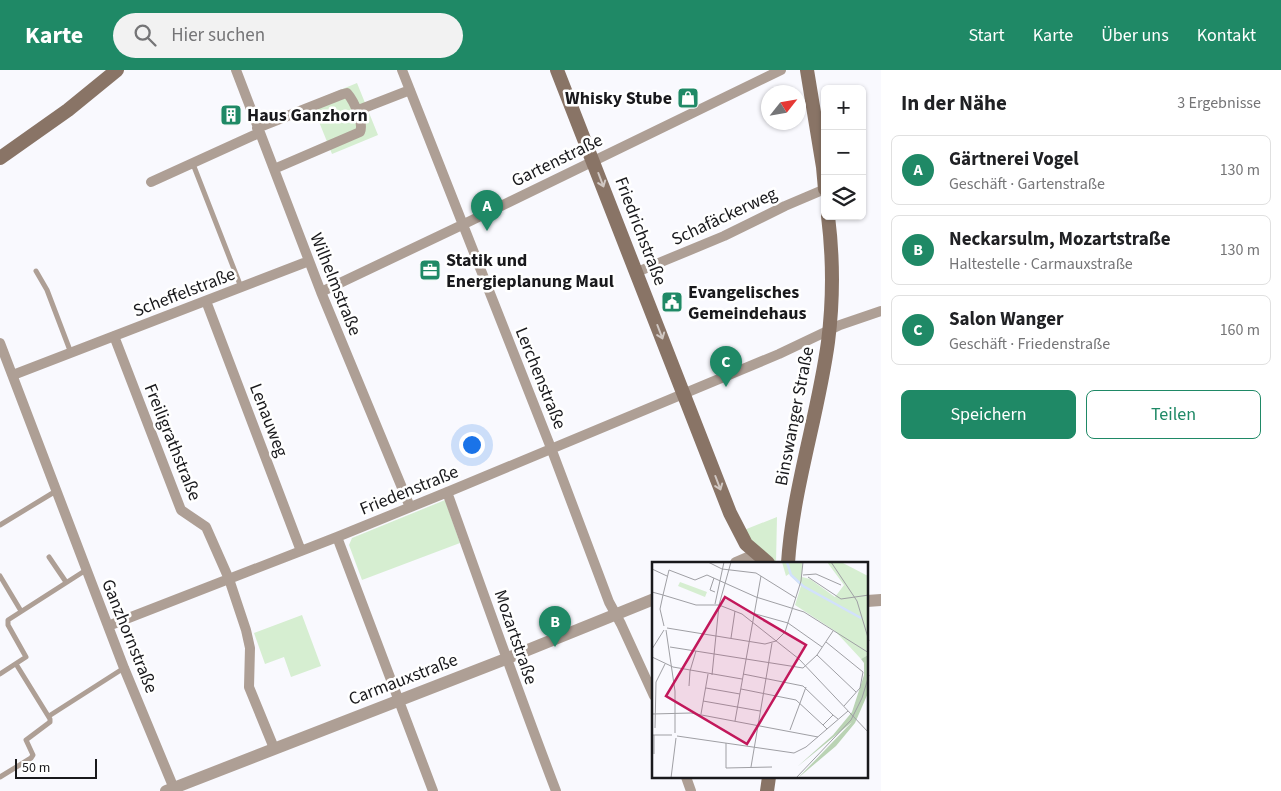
<!DOCTYPE html>
<html lang="de">
<meta charset="utf-8">
<style>
body{margin:0;font-family:"Source Sans 3",sans-serif;background:#f2f2f2;color:#202124}
.controls{position:absolute;right:15px;top:15px;display:grid;overflow:hidden;border-radius:8px;box-shadow:0 1px 4px #0004}
.controls button{width:45px;height:45px;display:grid;place-items:center;padding:0;border:0;border-bottom:1px solid #e0e0e0;background:#fff;color:#202124;font:25px sans-serif}
.compass{position:absolute;left:761px;top:15px;width:45px;height:45px;border-radius:50%;background:#fff;box-shadow:0 1px 4px #0004;rotate:59deg}
.scale{position:absolute;left:15px;bottom:12px;width:82px;box-sizing:border-box;padding-left:5px;border:2px solid #19191c;border-top:0;font-size:14px;line-height:18px;white-space:nowrap;color:#19191c;-webkit-text-stroke:4px #fff;paint-order:stroke}
.you{position:absolute;left:471px;top:374px;width:18px;height:18px;margin:-12px;border:4px solid #fff;border-radius:50%;background:#1a73e8;box-shadow:0 0 0 8px #1a73e833}
.badge{display:grid;place-items:center;width:32px;height:32px;border-radius:50%;background:#1f8966;color:#fff;font-size:16px;font-weight:700}
.pin{position:absolute;translate:-50% -41px;filter:drop-shadow(0 1px 2px #0008)}
.pin::after{content:'';position:absolute;top:26px;width:18px;height:15px;background:inherit;clip-path:polygon(0 0,100% 0,50% 100%)}
.list{margin:0;padding:0;list-style:none}
h2{display:flex;justify-content:space-between;align-items:center;height:65px;margin:0;padding:0 20px;font-size:21px}
h2 small{font-size:16px;font-weight:400;color:#757577}
.list li{display:grid;grid-template-columns:32px 1fr auto;gap:15px;align-items:center;box-sizing:border-box;height:70px;margin:0 10px 10px;padding:0 10px;border:1px solid #e0e0e0;border-radius:8px}
.list b{display:block;font-size:19px;white-space:nowrap}
.list p{margin:0;font-size:16px;white-space:nowrap;color:#757577}
.list em{font-size:16px;font-style:normal;color:#757577}
.actions{display:flex;gap:10px;padding:15px 20px}
.actions a{flex:1;padding:11px 0;border:1px solid #1f8966;border-radius:8px;text-align:center;font-size:18px;color:#1f8966}
.actions .main{background:#1f8966;color:#fff}
.icon{flex:none;width:28px;height:28px;fill:none;stroke:currentColor;stroke-width:2;stroke-linecap:round;stroke-linejoin:round}
.map{position:relative;flex:none;width:881px;height:721px;overflow:hidden}
header{display:flex;align-items:center;gap:30px;box-sizing:border-box;height:70px;padding:0 25px;background:#1f8966;color:#fff}
header strong{font-size:24px}
nav{display:flex;gap:28px;margin-inline-start:auto;font-size:18px}
.search{width:350px;height:45px;background:#f2f2f2;display:flex;align-items:center;gap:12px;box-sizing:border-box;padding:0 18px;border-radius:28px;color:#757577;font-size:19px}
main{display:flex}
aside{flex:1;background:#fff}
.map>svg:first-child{display:block}
.green{fill:#d6eed1}
.lines{fill:none;stroke-linecap:round;stroke-linejoin:round}
.service{stroke:#ae9f95;stroke-width:5}
.minor{stroke:#ae9f95;stroke-width:10}
.tertiary{stroke:#ae9f95;stroke-width:12}
.secondary{stroke:#897466;stroke-width:14}
.oneway{stroke:#d0c7c2}
.labels{text-anchor:middle;stroke-width:5;stroke-linejoin:round;paint-order:stroke}
.poi-label{font-size:18px;font-weight:bold;fill:#19191c;stroke:#fff;text-anchor:start}
.street-label{font-size:18px;fill:#19191c;stroke:#fff}
.inset-river{fill:none;stroke:#d2e1fc;stroke-width:2.5}
.inset-road{fill:none;stroke:#9f9fa4;stroke-width:1}
.view{fill:#c2185b;fill-opacity:0.15;stroke:#c2185b;stroke-width:2.5}
.inset-edge{fill:none;stroke:#19191c;stroke-width:2.5}
</style>
<header>
<strong>Karte</strong>
<div class="search"><svg class="icon" aria-label="search" viewBox="0 0 24 24"><circle cx="10" cy="10" r="6"/><path d="M15 15l6 6"/></svg>Hier suchen</div>
<nav><a>Start</a><a>Karte</a><a>Über uns</a><a>Kontakt</a></nav>
</header>
<main>
<div class="map">
<svg width="881" height="721" viewBox="0 0 881 721">
<rect width="100%" height="100%" fill="#f9f9fe"/>
<path class="green" d="M357,13L378,65L332,84L311,32Z
M445,430L460,473L362,510L349,475L352,468Z
M777,447L776,493H773L763,485L744,460Z
M302,545L321,596L291,607L284,587L265,594L254,563Z"/>
<g class="lines">
<path class="service" d="M193,94L241,217
M36,201L47,220L71,283
M0,455L56,421
M49,487L66,512
M0,506L21,541
M0,604L26,587L8,555V550L86,500
M49,646L124,598
M0,707L31,688L33,685L26,670L50,652V649L16,594"/>
<path class="minor" d="M236,0L321,222L410,437
M402,0L551,378L609,532L621,554L654,626
M356,41L410,20
M257,58L343,24L347,23C354,31 364,53 360,62L274,99
M151,112L259,63
M637,202L724,166L785,136L825,119
M321,222L462,155L781,0
M206,231L301,481
M114,266L181,440L206,457L229,509L246,560L250,578L249,617L274,678
M0,273L124,598L175,721
M13,305L309,191
M447,422C483,522 518,622 556,721
M337,467L433,721
M108,556L337,467L450,421L779,284L840,255L881,241
M686,707L691,721"/>
<path class="tertiary" d="M736,493L750,487L759,486
M867,531L881,530
M166,721L508,588L654,529"/>
<path class="secondary" d="M557,0L730,443L746,474L768,493
M807,0L823,97L825,119
M0,88L68,40L117,0
M788,493C793,418 818,346 828,272C833,233 833,186 828,146
M767,721L769,707"/>
</g>
<defs><path id="oneway-shaft" d="M-6 0H5M1.5-3L5.5 0L1.5 3" fill="none" stroke-width="1.6" stroke-linecap="round" stroke-linejoin="round" transform="scale(1.25)"/></defs>
<g class="oneway">
<use href="#oneway-shaft" transform="translate(601 110) rotate(69)"/>
<use href="#oneway-shaft" transform="translate(660 262) rotate(69)"/>
<use href="#oneway-shaft" transform="translate(718 413) rotate(69)"/>
</g>
<defs>
<g id="shop-square" transform="scale(1.125)"><rect x="-9" y="-9" width="18" height="18" rx="4" fill="#1f8966" stroke="#fff"/><path d="M-5-2.5h2.3a2.7 3.5 0 0 1 5.4 0H5L5.5 6h-11ZM-1.5-2.5h3a1.5 2.3 0 0 0-3 0Z" fill="#fff"/></g>
<g id="building-square" transform="scale(1.125)"><rect x="-9" y="-9" width="18" height="18" rx="4" fill="#1f8966" stroke="#fff"/><path d="M-4-6H4V6H1V3H-1V6H-4ZM-2.5-4.3h1.7v1.8h-1.7ZM.8-4.3h1.7v1.8H.8ZM-2.5-1h1.7V.8h-1.7ZM.8-1h1.7V.8H.8Z" fill="#fff"/></g>
<g id="office-square" transform="scale(1.125)"><rect x="-9" y="-9" width="18" height="18" rx="4" fill="#1f8966" stroke="#fff"/><path d="M-6-3h4V-5.5h4V-3h4V5H-6ZM-1-4.5V-3h2v-1.5ZM-6 0V1H6V0Z" fill="#fff"/></g>
<g id="civic-square" transform="scale(1.125)"><rect x="-9" y="-9" width="18" height="18" rx="4" fill="#1f8966" stroke="#fff"/><path d="M-.6-6.5H3V-4.5H.6V-3L4-1V1h2V6H-6V1h2V-1L-.6-3ZM-1.2 2.5V6h2.4V2.5Z" fill="#fff"/></g>
</defs>
<g fill-rule="evenodd">
<use href="#shop-square" x="688" y="28"/>
<use href="#building-square" x="231" y="45"/>
<use href="#office-square" x="430" y="200"/>
<use href="#civic-square" x="672" y="232"/>
</g>
<g class="labels">
<g class="poi-label">
<text x="672" y="34" text-anchor="end">Whisky Stube</text>
<text x="247" y="51">Haus Ganzhorn</text>
<text x="446" y="196">Statik und<tspan x="446" dy="21">Energieplanung Maul</tspan></text>
<text x="688" y="228">Evangelisches<tspan x="688" dy="21">Gemeindehaus</tspan></text>
</g>
<g class="street-label">
<text transform="translate(557 90) rotate(-26)" y="6">Gartenstraße</text>
<text transform="translate(724 146) rotate(-25)" y="6">Schafäckerweg</text>
<text transform="translate(641 161) rotate(69)" y="6">Friedrichstraße</text>
<text transform="translate(336 214) rotate(68)" y="6">Wilhelmstraße</text>
<text transform="translate(184 222) rotate(-21)" y="6">Scheffelstraße</text>
<text transform="translate(541 308) rotate(68)" y="6">Lerchenstraße</text>
<text transform="translate(794 346) rotate(-79)" y="6">Binswanger Straße</text>
<text transform="translate(269 350) rotate(69)" y="6">Lenauweg</text>
<text transform="translate(173 372) rotate(68)" y="6">Freiligrathstraße</text>
<text transform="translate(409 420) rotate(-22)" y="6">Friedenstraße</text>
<text transform="translate(130 566) rotate(68)" y="6">Ganzhornstraße</text>
<text transform="translate(516 567) rotate(71)" y="6">Mozartstraße</text>
<text transform="translate(403 609) rotate(-21)" y="6">Carmauxstraße</text>
</g>
</g>
<g transform="translate(652 492)">
<rect width="216" height="216" fill="#f9f9fe"/>
<path d="M130,0H150V15L158,17L183,35L192,23L175,0H189L216,14V93L209,97L183,69L143,43L149,24L137,12L134,14ZM28,20L55,30L53,35L26,24Z" fill="#d6eed1"/>
<path d="M216,93V131L203,161L184,184L146,216L200,160L145,205L181,173L200,150L212,113V101L209,97Z" fill="#bad3b4"/>
<path class="inset-river" d="M135,0L139,13L151,24L209,56"/>
<path class="inset-road" d="M56,0L70,7L104,11L144,36M179,0L205,39L217,79M0,7L15,14M151,13L164,12L189,23M156,15L189,37L217,33M62,16L58,28L63,30M0,30L11,33L17,8L43,18L55,13L104,35L152,50L217,91M63,42L72,0M100,51L136,61L170,85M12,64L8,47L11,33L44,43H67L90,52L147,97L217,171M15,66L113,82L124,79M14,68L23,129V171M79,76L83,49M124,79L133,70L149,19L151,0M174,80L211,110L208,126L192,144M18,85L151,106L165,93L181,69M0,87L12,68M165,93L204,130M0,95L21,105L90,117M38,109L44,89M91,112L151,124L181,153M60,113L67,43L79,0M37,124L38,109M54,126L88,132M89,127L144,138L171,163M51,139L108,149M0,152L39,151L166,175M49,152L56,112M83,159L109,14M3,166L4,120L13,102M175,167L171,163L181,153L186,157M138,168L154,125M0,173H20M2,173V192M25,174L142,191L154,185L196,149M74,181V206L120,205M99,205L120,81M19,216L24,176M144,216L199,158L210,136L217,113"/>
<path class="view" d="M73,35L154,83L95,182L14,134Z"/>
<rect width="216" height="216" class="inset-edge"/>
</g>
</svg>
<div class="controls">
<button>+</button>
<button>−</button>
<button><svg class="icon" aria-label="layers" viewBox="0 0 24 24"><path d="M12 4l9 5-9 5-9-5zM3 14l9 5 9-5"/></svg></button>
</div>
<svg class="compass" viewBox="-18 -18 36 36"><path d="M0-13l5 13h-10z" fill="#e53935"/><path d="M0 13l5-13h-10z" fill="#757577"/></svg>
<div class="scale">50 m</div>
<div class="you"></div>
<div class="pin badge" style="left:487px;top:161px">A</div>
<div class="pin badge" style="left:555px;top:577px">B</div>
<div class="pin badge" style="left:726px;top:317px">C</div>
</div>
<aside>
<h2>In der Nähe<small>3 Ergebnisse</small></h2>
<ul class="list">
<li><span class="badge">A</span><div><b>Gärtnerei Vogel</b><p>Geschäft · Gartenstraße</p></div><em>130 m</em></li>
<li><span class="badge">B</span><div><b>Neckarsulm, Mozartstraße</b><p>Haltestelle · Carmauxstraße</p></div><em>130 m</em></li>
<li><span class="badge">C</span><div><b>Salon Wanger</b><p>Geschäft · Friedenstraße</p></div><em>160 m</em></li>
</ul>
<div class="actions"><a class="main">Speichern</a><a>Teilen</a></div>
</aside>
</main>
